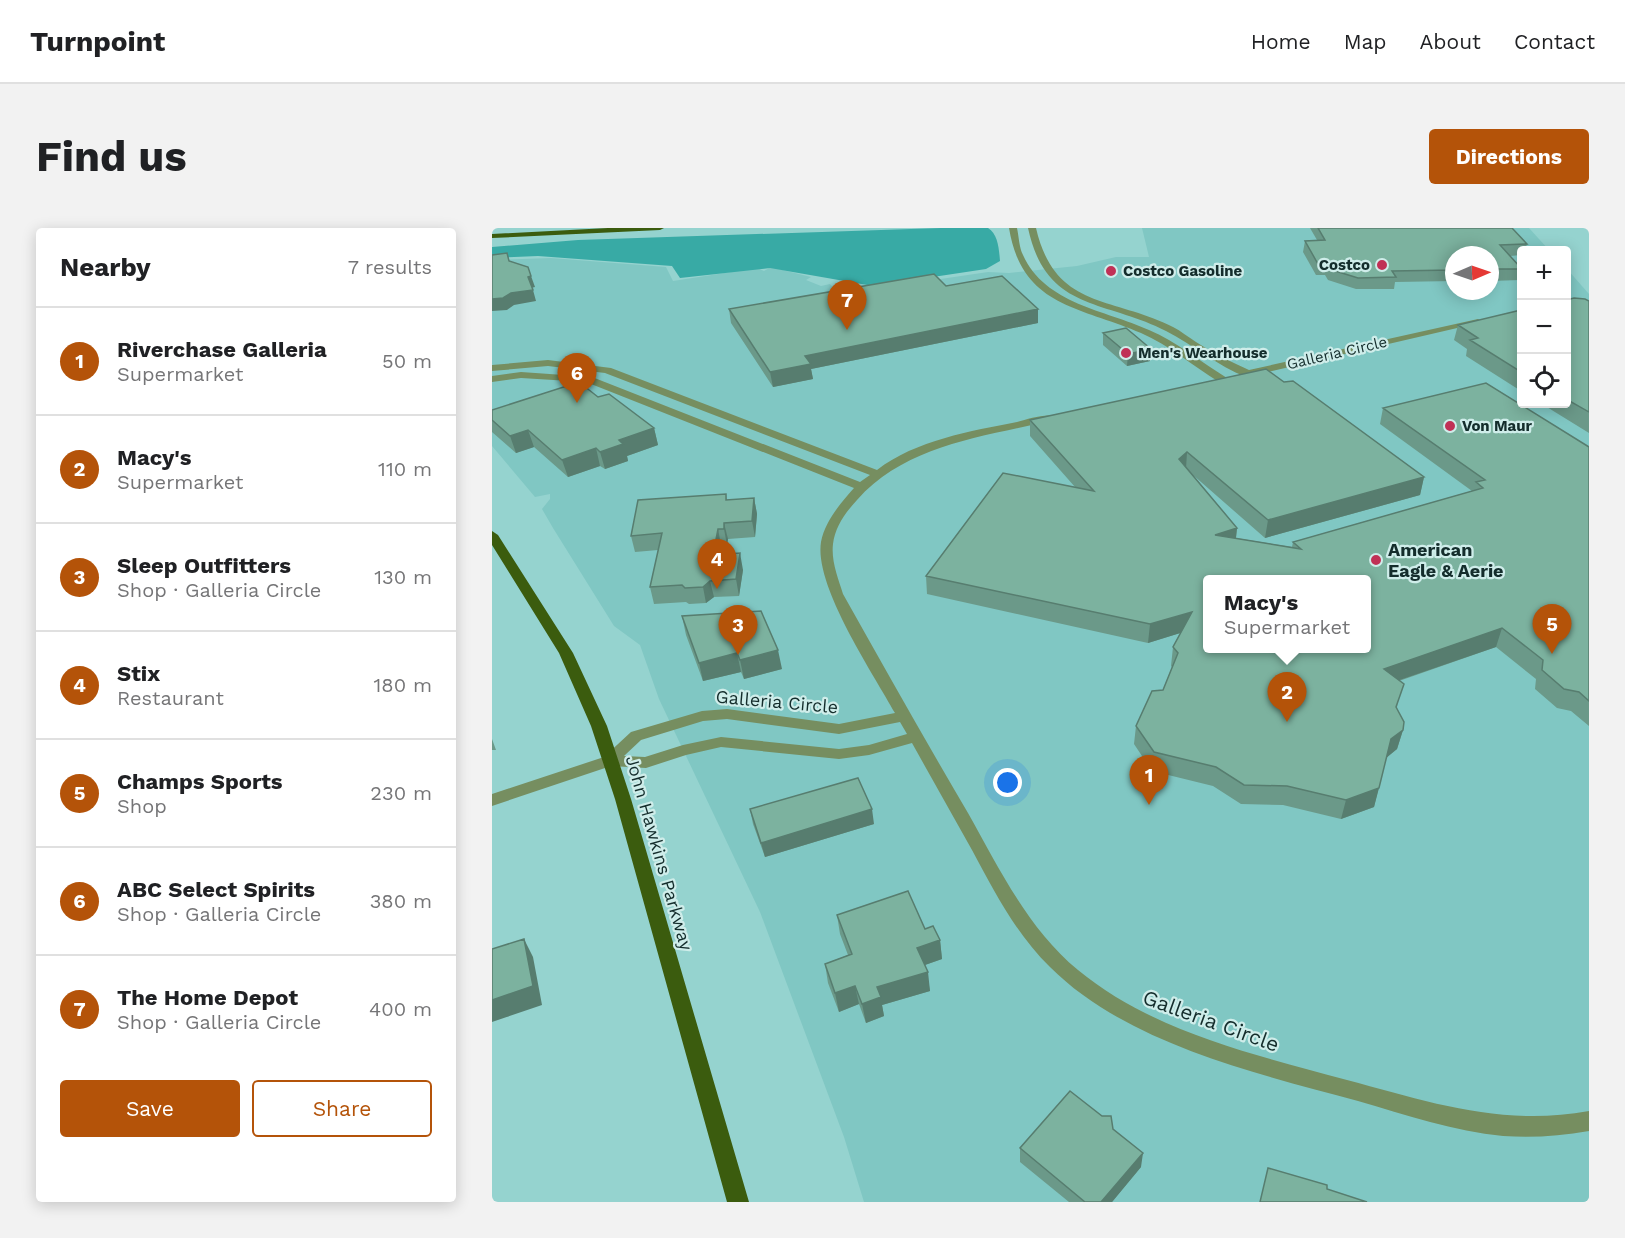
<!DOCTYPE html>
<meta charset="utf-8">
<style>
body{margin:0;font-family:"Work Sans",sans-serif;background:#f2f2f2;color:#202124}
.controls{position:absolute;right:18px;top:18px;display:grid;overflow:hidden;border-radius:6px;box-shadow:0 3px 15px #0003}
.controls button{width:54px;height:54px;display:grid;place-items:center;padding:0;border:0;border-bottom:2px solid #e0e0e0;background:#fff;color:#202124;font:30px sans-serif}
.compass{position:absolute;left:953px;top:18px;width:54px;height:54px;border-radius:50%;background:#fff;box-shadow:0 3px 15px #0003;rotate:88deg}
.you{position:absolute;left:516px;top:555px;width:21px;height:21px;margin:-15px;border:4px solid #fff;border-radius:50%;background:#1a73e8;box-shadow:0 0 0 9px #1a73e833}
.badge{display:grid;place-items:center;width:39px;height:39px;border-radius:50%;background:#b45309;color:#fff;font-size:20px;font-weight:700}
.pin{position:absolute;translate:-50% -50px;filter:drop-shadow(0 2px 3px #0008)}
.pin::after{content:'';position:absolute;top:32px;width:21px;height:18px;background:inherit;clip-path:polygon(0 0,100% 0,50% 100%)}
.popup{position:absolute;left:711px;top:347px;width:168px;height:78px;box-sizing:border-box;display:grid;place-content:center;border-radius:6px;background:#fff;filter:drop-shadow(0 2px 4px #0005);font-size:20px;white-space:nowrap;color:#757577}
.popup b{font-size:22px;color:#202124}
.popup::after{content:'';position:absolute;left:50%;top:100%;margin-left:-12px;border:12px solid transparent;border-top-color:#fff}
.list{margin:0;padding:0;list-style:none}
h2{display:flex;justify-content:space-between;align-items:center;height:78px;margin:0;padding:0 24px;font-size:26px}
h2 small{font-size:20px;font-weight:400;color:#757577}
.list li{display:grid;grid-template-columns:39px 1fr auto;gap:18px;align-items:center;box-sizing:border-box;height:108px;padding:0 24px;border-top:2px solid #e0e0e0}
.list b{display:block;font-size:22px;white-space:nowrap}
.list p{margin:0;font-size:20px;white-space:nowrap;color:#757577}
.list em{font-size:20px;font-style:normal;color:#757577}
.actions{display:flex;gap:12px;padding:18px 24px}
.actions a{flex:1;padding:14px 0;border:2px solid #b45309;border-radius:6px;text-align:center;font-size:21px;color:#b45309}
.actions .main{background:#b45309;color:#fff}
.icon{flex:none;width:33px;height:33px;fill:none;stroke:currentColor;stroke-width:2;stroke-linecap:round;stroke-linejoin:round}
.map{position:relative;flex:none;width:1097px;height:974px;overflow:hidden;border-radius:6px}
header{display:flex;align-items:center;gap:36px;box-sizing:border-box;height:84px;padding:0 30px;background:#fff;border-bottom:2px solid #e0e0e0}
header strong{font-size:28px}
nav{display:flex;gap:33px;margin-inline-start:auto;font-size:21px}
.intro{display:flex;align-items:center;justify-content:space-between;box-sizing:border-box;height:144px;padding:0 36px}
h1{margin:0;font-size:42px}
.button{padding:15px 27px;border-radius:6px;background:#b45309;color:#fff;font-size:21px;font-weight:700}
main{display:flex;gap:36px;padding:0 36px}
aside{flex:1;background:#fff;border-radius:6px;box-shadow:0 3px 15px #0003}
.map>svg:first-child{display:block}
.built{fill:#80c7c3;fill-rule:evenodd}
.forest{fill:#38aaa5}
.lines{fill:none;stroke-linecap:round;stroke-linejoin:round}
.minor{fill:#768e60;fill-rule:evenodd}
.major{fill:#3b5c0e;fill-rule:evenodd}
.wall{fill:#6b9989}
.shaded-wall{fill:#577d6f}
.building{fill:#7cb29f;stroke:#577d6f;stroke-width:1.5;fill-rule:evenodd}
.poi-dot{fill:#c03156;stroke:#cfedea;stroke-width:2}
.labels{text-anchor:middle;stroke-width:4.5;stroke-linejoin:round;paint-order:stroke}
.far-poi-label{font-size:15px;font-weight:bold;fill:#142d2c;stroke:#cfedea;text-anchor:start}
.far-street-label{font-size:15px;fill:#142d2c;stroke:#cfedea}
.poi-label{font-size:18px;font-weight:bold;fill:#142d2c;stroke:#cfedea;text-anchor:start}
.street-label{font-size:18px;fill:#142d2c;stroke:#cfedea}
.near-street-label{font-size:21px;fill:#142d2c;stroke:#cfedea}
</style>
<header>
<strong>Turnpoint</strong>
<nav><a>Home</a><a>Map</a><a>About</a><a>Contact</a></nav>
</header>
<div class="intro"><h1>Find us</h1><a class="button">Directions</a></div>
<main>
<aside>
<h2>Nearby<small>7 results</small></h2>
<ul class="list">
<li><span class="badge">1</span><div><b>Riverchase Galleria</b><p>Supermarket</p></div><em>50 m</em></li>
<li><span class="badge">2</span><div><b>Macy's</b><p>Supermarket</p></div><em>110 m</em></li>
<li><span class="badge">3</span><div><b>Sleep Outfitters</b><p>Shop · Galleria Circle</p></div><em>130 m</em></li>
<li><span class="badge">4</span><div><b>Stix</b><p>Restaurant</p></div><em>180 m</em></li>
<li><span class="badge">5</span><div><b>Champs Sports</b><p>Shop</p></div><em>230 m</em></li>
<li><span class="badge">6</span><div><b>ABC Select Spirits</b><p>Shop · Galleria Circle</p></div><em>380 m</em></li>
<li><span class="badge">7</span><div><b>The Home Depot</b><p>Shop · Galleria Circle</p></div><em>400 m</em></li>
</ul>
<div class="actions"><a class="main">Save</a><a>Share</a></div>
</aside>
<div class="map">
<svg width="1097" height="974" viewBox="0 0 1097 974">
<rect width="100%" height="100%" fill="#95d3cf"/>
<path class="built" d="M650,0H1037L1057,22H1030V176H1074L1075,41L1097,66V974H372L352,909L268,684L167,471L148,417L122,398L61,300L50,281L58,271V266L43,269L0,218V32L59,30L174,39L181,53L265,40L272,43L279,39L319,49L314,52L329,58L338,56L347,66L496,44L517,45L585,38L624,29H657ZM962,27H998V63H962ZM716,352H874V420H716Z"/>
<path class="forest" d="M449,0H496C506,6 507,21 508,33L494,41L381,58L278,40L188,50L180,38L46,28L0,30V19L86,12Z"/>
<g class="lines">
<path class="minor" d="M517,0H525C527,9 527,19 531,27C553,76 613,82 657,102C685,114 709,134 735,150V154H727C701,138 677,117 649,105C587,78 530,79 517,0Z
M536,0H544C563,82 620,68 681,99C689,103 696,109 704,114C721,125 739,134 757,142L986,91L991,94L754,149C726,138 701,117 674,103C612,71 554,84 536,0Z
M56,132L119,140L385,242C424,212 479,203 525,194C536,191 551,186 562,188V192C492,209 415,216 365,272C353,285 343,299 341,316C339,333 346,350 351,366C392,439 433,512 476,585C507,640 536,701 586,742C661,804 764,827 855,852C937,874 1011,899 1097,883V903C1068,908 1041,910 1011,908C962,903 914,887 866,873C764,845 635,816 558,739C524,706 502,663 480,622C460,586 440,551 420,515L377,527L347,531L229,519L194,527L154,540L119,538L0,578V566L112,529L139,504L210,483L235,481L347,496L403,485C381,445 322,358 329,314C333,293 348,276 362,260L94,154L29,150L0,154V148L29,144L100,149L368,254L378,247L113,145L56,138L0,143V137ZM235,491L347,506L408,494L415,506L377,517L347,521L229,509L191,517L153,529L132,528L149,512L211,493Z"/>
<path class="major" d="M116,0H172L168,2L0,10V6Z
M0,303L6,307L81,425L115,498L139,571L257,974H235L123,571L99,498L67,425L0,317Z"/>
</g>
<path class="wall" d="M818,0H1020L1035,16L1033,22H1029V27L1018,28L1029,40V45L1028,52L998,53V27H962V53L903,54L902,61H864L836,52L833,47H824L811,24L813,13L825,12Z
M454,58L546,95L319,141L321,151L281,159L239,95L237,81Z
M1074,72L1097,73V205L1050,176H1074Z
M1029,82V163L974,128L975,121L962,112L966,97Z
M611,105L658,133L635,138L611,117Z
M792,154L932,249L928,267L773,310L701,247L745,300L744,310L800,319L801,314L980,263L888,196L891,180L1097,219V498L1079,483L1065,480L1043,461L1044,451L1004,419L907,453L905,480L911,502L905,521L894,530L882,579L849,591L791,577L749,576L721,558L660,543L642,516L644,498L671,462L680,439L679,438L681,419L688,405L656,415L435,366L434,348L583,259L538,208V192Z
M106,169L162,200L166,217L135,228L136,233L113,241L108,238L76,249L42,219L24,225L0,204V182Z
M234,266L235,272L262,270L265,286L263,309L236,311L235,317H229L228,327L251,342L247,368L222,369L214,375L197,376L194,374L162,376L158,359L166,322L143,324L139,308Z
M190,388L290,441L252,451L249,444L211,453L194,407Z
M0,511L4,522H0Z
M258,581L382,596L273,629L261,596Z
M345,687L433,701L448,712L450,731L433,737L438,763L390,777L392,788L374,795L367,776L347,784L336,755L333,736L356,727L348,706Z
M621,901L649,939L620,974H577L528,934V920Z"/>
<path class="shaded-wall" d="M39,48L43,59L39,60L36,49Z
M41,62L44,73L22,77L15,82L0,83V71L19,65Z
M546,81V95L319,141L321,151L281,159L278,144L313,128Z
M659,121L658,133L635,138L636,126Z
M162,200L166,217L135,228L136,233L113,241L108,224L127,212Z
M36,202L42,219L24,225L18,208Z
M104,220L108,238L76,249L70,232Z
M695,224L694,241L687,231Z
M932,249L928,267L773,310L776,292Z
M262,270L265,286L263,309L260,293Z
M232,295L236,311L235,317L232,301Z
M745,300L743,318L723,307Z
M226,301L229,317L225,343L221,327Z
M248,325L251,342L247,368L244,351Z
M218,353L222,369L214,375L211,359Z
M700,384L698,402L656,415L658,396Z
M1010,400L1004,419L887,459L892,441Z
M286,422L290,441L252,451L248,432Z
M245,425L249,444L211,453L207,435Z
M911,502L905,521L894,530L899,511Z
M887,560L882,579L849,591L854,572Z
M380,581L382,596L273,629L269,615Z
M32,711L41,729L50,777L0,794V772Z
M448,712L450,731L427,739L425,720Z
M436,744L438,763L390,777L392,788L374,795L370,776L385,759Z
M363,758L367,776L347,784L343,765Z
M651,925L649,939L620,974H609Z"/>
<path class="building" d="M826,0H1020L1035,16L1008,17L1029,40V41H998V27H962V42L900,43L904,49L866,50L837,41L834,36H826L813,13L833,12Z
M15,25L17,33L36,39L39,48L36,49L41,62L19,65L11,70L0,71V27Z
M442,46L454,58L510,48L546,81L313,128L319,136L278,144L237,81Z
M1082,70L1093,71L1097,73V184L1074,171V72Z
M1029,82V144L978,112L986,110L966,97Z
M634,100L659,121L636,126L611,105Z
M774,141L792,154L801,153L932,249L776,292L695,224L687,231L745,300L723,307L809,321L801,314L991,260L984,254L993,252L891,180L994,155L1097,219V473L1087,464L1072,461L1050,442L1051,432L1010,400L892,441L912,456L904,479L912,494L911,502L899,511L887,560L854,572L795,558L752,557L724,539L662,524L644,498L660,463L671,462L686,425L681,419L700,384L658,396L434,348L511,245L602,263L538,192ZM716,351H874V420H716Z
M87,154L106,169L117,166L162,200L127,212L131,216L108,224L104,220L70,232L36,202L18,208L0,192V182Z
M234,266V272L262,270L260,293L232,295V301H226L221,327L248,325L244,351L218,353L211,359L193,360L190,357L158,359L170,305L139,308L146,272Z
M269,383L286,422L248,432L245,425L207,435L190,388Z
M366,550L380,581L269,615L258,581Z
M416,663L433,701L441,698L448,712L425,720L436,744L385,759L389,769L370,776L363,758L343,765L333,736L360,726L345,687Z
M32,711L41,758L0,772V721Z
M578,863L610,888H619L621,901L651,925L609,974H593L528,920Z
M776,940L835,957V961L875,974H768Z"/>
<g class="poi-dot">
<circle cx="890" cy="37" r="6"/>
<circle cx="619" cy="43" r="6"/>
<circle cx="634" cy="125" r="6"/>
<circle cx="958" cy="198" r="6"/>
<circle cx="884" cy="332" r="6"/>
</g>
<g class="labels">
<g class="far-poi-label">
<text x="878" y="42" text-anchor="end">Costco</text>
<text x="631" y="48">Costco Gasoline</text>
<text x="646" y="130">Men's Wearhouse</text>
<text x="970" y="203">Von Maur</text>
</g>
<g class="far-street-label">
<text transform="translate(845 125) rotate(-13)" y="5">Galleria Circle</text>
</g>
<g class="poi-label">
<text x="896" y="328">American<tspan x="896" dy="21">Eagle &amp; Aerie</tspan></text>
</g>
<g class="street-label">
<text transform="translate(285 474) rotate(5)" y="6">Galleria Circle</text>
<text transform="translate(167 625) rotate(74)" y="6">John Hawkins Parkway</text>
</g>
<g class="near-street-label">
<text transform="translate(719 793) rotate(20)" y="7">Galleria Circle</text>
</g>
</g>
</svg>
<div class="controls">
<button>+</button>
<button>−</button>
<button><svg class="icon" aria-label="locate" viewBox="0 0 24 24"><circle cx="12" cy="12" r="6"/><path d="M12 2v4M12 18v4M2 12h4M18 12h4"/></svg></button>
</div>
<svg class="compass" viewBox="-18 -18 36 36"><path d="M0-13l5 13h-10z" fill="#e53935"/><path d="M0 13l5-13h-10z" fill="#757577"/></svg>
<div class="you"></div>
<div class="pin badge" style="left:657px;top:577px">1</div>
<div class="pin badge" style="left:795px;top:494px">2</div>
<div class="popup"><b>Macy's</b>Supermarket</div>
<div class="pin badge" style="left:246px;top:427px">3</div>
<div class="pin badge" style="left:225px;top:361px">4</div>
<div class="pin badge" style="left:1060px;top:426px">5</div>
<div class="pin badge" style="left:85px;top:175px">6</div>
<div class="pin badge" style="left:355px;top:102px">7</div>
</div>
</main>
